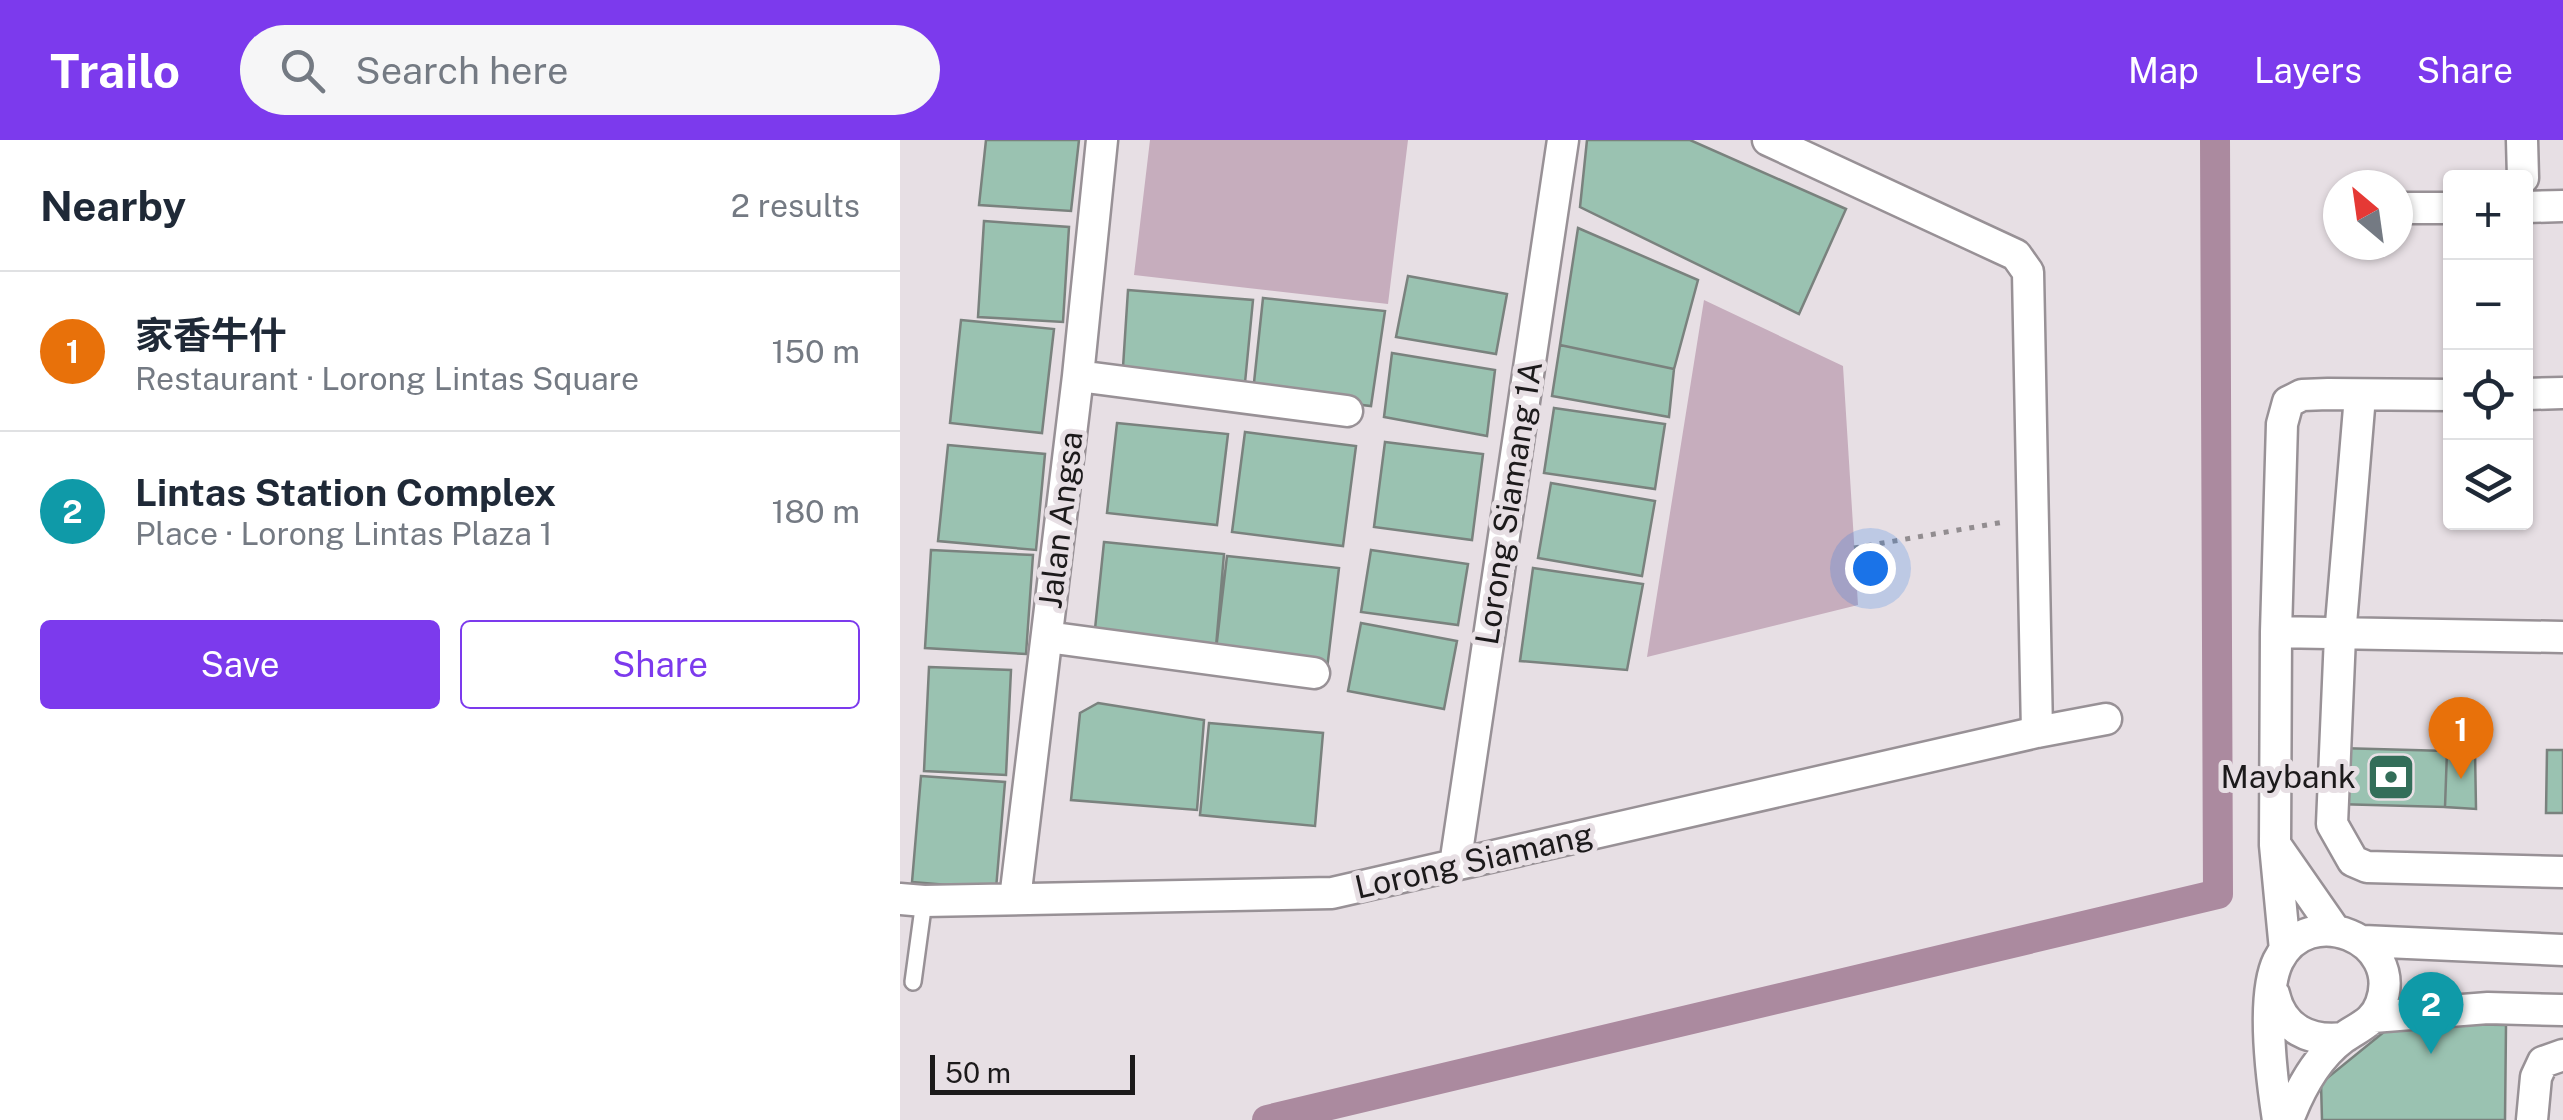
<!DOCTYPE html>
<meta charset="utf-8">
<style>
body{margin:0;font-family:"Public Sans","Noto Sans SC",sans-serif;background:#f6f6f7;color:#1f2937}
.controls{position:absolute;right:30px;top:30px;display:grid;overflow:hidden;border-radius:10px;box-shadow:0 2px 8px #0004}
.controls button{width:90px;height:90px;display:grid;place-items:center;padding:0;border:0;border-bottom:2px solid #e0e1e3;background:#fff;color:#1f2937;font:50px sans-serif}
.compass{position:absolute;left:1423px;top:30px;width:90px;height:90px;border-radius:50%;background:#fff;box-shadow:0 2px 8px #0004;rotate:331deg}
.scale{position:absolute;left:30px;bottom:25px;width:205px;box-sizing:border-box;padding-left:10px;border:5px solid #1c1a1b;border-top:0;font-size:28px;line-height:35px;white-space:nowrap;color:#1c1a1b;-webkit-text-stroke:8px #e7dfe4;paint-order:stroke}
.you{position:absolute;left:970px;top:428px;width:35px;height:35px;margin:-25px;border:8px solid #fff;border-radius:50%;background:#1a73e8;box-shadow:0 0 0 15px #1a73e833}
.badge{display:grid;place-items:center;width:65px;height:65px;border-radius:50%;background:#7c3aed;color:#fff;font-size:32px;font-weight:700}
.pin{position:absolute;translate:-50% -82px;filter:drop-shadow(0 2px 5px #0008)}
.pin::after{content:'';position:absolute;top:52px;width:35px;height:30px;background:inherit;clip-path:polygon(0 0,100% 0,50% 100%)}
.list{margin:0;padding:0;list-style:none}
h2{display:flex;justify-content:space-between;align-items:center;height:130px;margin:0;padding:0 40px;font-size:42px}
h2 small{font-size:32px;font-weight:400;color:#747a83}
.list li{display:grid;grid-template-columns:65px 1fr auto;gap:30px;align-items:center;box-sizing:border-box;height:160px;padding:0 40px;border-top:2px solid #e0e1e3}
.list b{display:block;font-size:38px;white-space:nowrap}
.list p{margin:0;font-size:32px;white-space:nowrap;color:#747a83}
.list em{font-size:32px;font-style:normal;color:#747a83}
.actions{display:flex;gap:20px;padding:30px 40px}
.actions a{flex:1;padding:22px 0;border:2px solid #7c3aed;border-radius:10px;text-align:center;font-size:35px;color:#7c3aed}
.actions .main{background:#7c3aed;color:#fff}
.icon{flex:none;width:55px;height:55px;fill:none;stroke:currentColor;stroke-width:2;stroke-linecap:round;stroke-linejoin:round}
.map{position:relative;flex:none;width:1663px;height:980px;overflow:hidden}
header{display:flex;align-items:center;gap:60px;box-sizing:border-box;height:140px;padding:0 50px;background:#7c3aed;color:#fff}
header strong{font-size:48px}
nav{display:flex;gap:55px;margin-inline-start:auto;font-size:35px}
.search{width:700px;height:90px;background:#f6f6f7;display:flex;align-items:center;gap:25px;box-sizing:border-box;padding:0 35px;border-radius:55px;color:#747a83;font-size:38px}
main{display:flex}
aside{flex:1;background:#fff}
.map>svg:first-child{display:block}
.green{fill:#c6adbd}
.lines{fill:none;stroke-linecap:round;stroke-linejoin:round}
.canal{stroke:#ab8a9f;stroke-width:30}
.building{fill:#9ac2b1;stroke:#7a827e;stroke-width:2.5}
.lane-casing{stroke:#989196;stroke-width:20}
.street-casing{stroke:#989196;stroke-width:35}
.path{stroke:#928d90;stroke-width:5;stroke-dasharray:5 8;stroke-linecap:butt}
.lane{stroke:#fff;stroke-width:15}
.street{stroke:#fff;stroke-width:30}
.labels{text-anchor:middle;stroke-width:10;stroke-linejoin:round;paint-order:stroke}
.street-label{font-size:32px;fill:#1c1a1b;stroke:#e7dfe4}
.poi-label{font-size:32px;fill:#1c1a1b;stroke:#e7dfe4;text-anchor:end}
</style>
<header>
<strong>Trailo</strong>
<div class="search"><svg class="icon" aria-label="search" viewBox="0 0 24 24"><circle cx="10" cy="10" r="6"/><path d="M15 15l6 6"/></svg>Search here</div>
<nav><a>Map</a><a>Layers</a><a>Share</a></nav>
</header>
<main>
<aside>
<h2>Nearby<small>2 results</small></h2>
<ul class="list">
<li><span class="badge" style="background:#e8710a">1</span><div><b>家香牛什</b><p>Restaurant · Lorong Lintas Square</p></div><em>150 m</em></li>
<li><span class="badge" style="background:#0f9aa8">2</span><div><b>Lintas Station Complex</b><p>Place · Lorong Lintas Plaza 1</p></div><em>180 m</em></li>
</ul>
<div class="actions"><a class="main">Save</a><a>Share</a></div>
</aside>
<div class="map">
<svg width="1663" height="980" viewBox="0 0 1663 980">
<rect width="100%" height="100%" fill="#e7dfe4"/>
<path class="green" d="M250,0H508L488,164L234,135Z
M804,160L943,226L958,465L747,517Z"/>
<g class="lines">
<path class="canal" d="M367,980L1318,754L1315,0"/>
</g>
<path class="building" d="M86,0H179L171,71L79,65Z
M687,0H790L946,69L899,174L680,67Z
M84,81L169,87L163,182L78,177Z
M678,88L798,140L774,229L660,205Z
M508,136L607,154L596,214L496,197Z
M228,150L353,160L344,253L223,227Z
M363,158L485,171L471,266L353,252Z
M61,180L154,189L142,293L50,283Z
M660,205L774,229L769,277L652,256Z
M492,213L595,230L587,296L484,277Z
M654,268L765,284L755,349L644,333Z
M217,283L328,294L317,385L207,373Z
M345,292L456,306L443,406L332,392Z
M485,302L583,314L572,400L474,387Z
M48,305L145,314L136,410L38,401Z
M651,343L755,361L742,436L638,418Z
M204,402L324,414L315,518L193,508Z
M31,410L133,415L126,514L25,508Z
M471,410L568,424L558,485L461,472Z
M327,416L439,428L427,529L315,518Z
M633,428L743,444L727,530L620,521Z
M461,483L557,501L544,569L448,551Z
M29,527L111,530L106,635L24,631Z
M198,563L304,580L297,670L171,660L180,573Z
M309,583L423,593L415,686L300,675Z
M1438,608L1547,611L1545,667L1436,664Z
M1575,610L1576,669L1545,667L1547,611Z
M1647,610H1663V673H1646Z
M21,636L105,642L96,749L12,742Z
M1495,883L1606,885L1605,980H1422L1421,943Z"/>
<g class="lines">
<g class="lane-casing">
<path id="lane" d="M13,842L24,761"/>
</g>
<g class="street-casing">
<path id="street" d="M868,0L1116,115L1128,132L1137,592
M1622,0L1623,38
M1626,67L1663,66
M1498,68H1550
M178,236L447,271
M1626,254L1663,253
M1460,256L1440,496L1432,684L1453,721L1467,727L1663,732
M1376,492L1663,497
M147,497L414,533
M1377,707L1434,789
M555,725L663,0
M0,759L24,761L432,753L1137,592L1206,579
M115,759L178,236L202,0
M1463,801L1663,810
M1385,810L1375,705L1376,492L1382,284L1388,262L1402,255L1428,254L1550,255
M1374,854C1382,889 1410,902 1443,898
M1473,877L1588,868L1663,870
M1378,980C1372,941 1361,856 1378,821C1408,760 1504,799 1481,863C1474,883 1458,887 1443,898C1416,918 1399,951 1388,980
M1632,980L1636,937L1643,922L1663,915"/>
</g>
<path class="path" d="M954,408L1104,382"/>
<use href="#lane" class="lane"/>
<use href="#street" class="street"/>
</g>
<defs>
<g id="bank-square" transform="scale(2.5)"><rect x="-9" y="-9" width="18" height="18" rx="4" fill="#336e59" stroke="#e7dfe4"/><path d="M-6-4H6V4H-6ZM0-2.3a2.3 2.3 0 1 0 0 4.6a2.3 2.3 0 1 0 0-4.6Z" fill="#fff"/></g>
</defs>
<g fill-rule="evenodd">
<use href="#bank-square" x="1491" y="637"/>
</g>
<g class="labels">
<g class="street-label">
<text transform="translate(609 363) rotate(-81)" y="11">Lorong Siamang 1A</text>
<text transform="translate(161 380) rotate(-83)" y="11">Jalan Angsa</text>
<text transform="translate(574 721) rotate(-13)" y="11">Lorong Siamang</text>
</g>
<g class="poi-label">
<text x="1456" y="648">Maybank</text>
</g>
</g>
</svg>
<div class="controls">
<button>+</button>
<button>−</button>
<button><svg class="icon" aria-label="locate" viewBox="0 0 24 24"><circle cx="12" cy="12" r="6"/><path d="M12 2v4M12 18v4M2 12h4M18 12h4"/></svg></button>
<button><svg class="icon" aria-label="layers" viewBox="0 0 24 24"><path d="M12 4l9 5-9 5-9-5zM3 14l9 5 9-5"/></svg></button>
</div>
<svg class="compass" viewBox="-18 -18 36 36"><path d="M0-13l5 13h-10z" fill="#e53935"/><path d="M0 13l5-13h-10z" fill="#747a83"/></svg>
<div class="scale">50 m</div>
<div class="you"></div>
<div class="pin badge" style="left:1561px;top:639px;background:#e8710a">1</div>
<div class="pin badge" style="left:1531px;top:914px;background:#0f9aa8">2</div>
</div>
</main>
